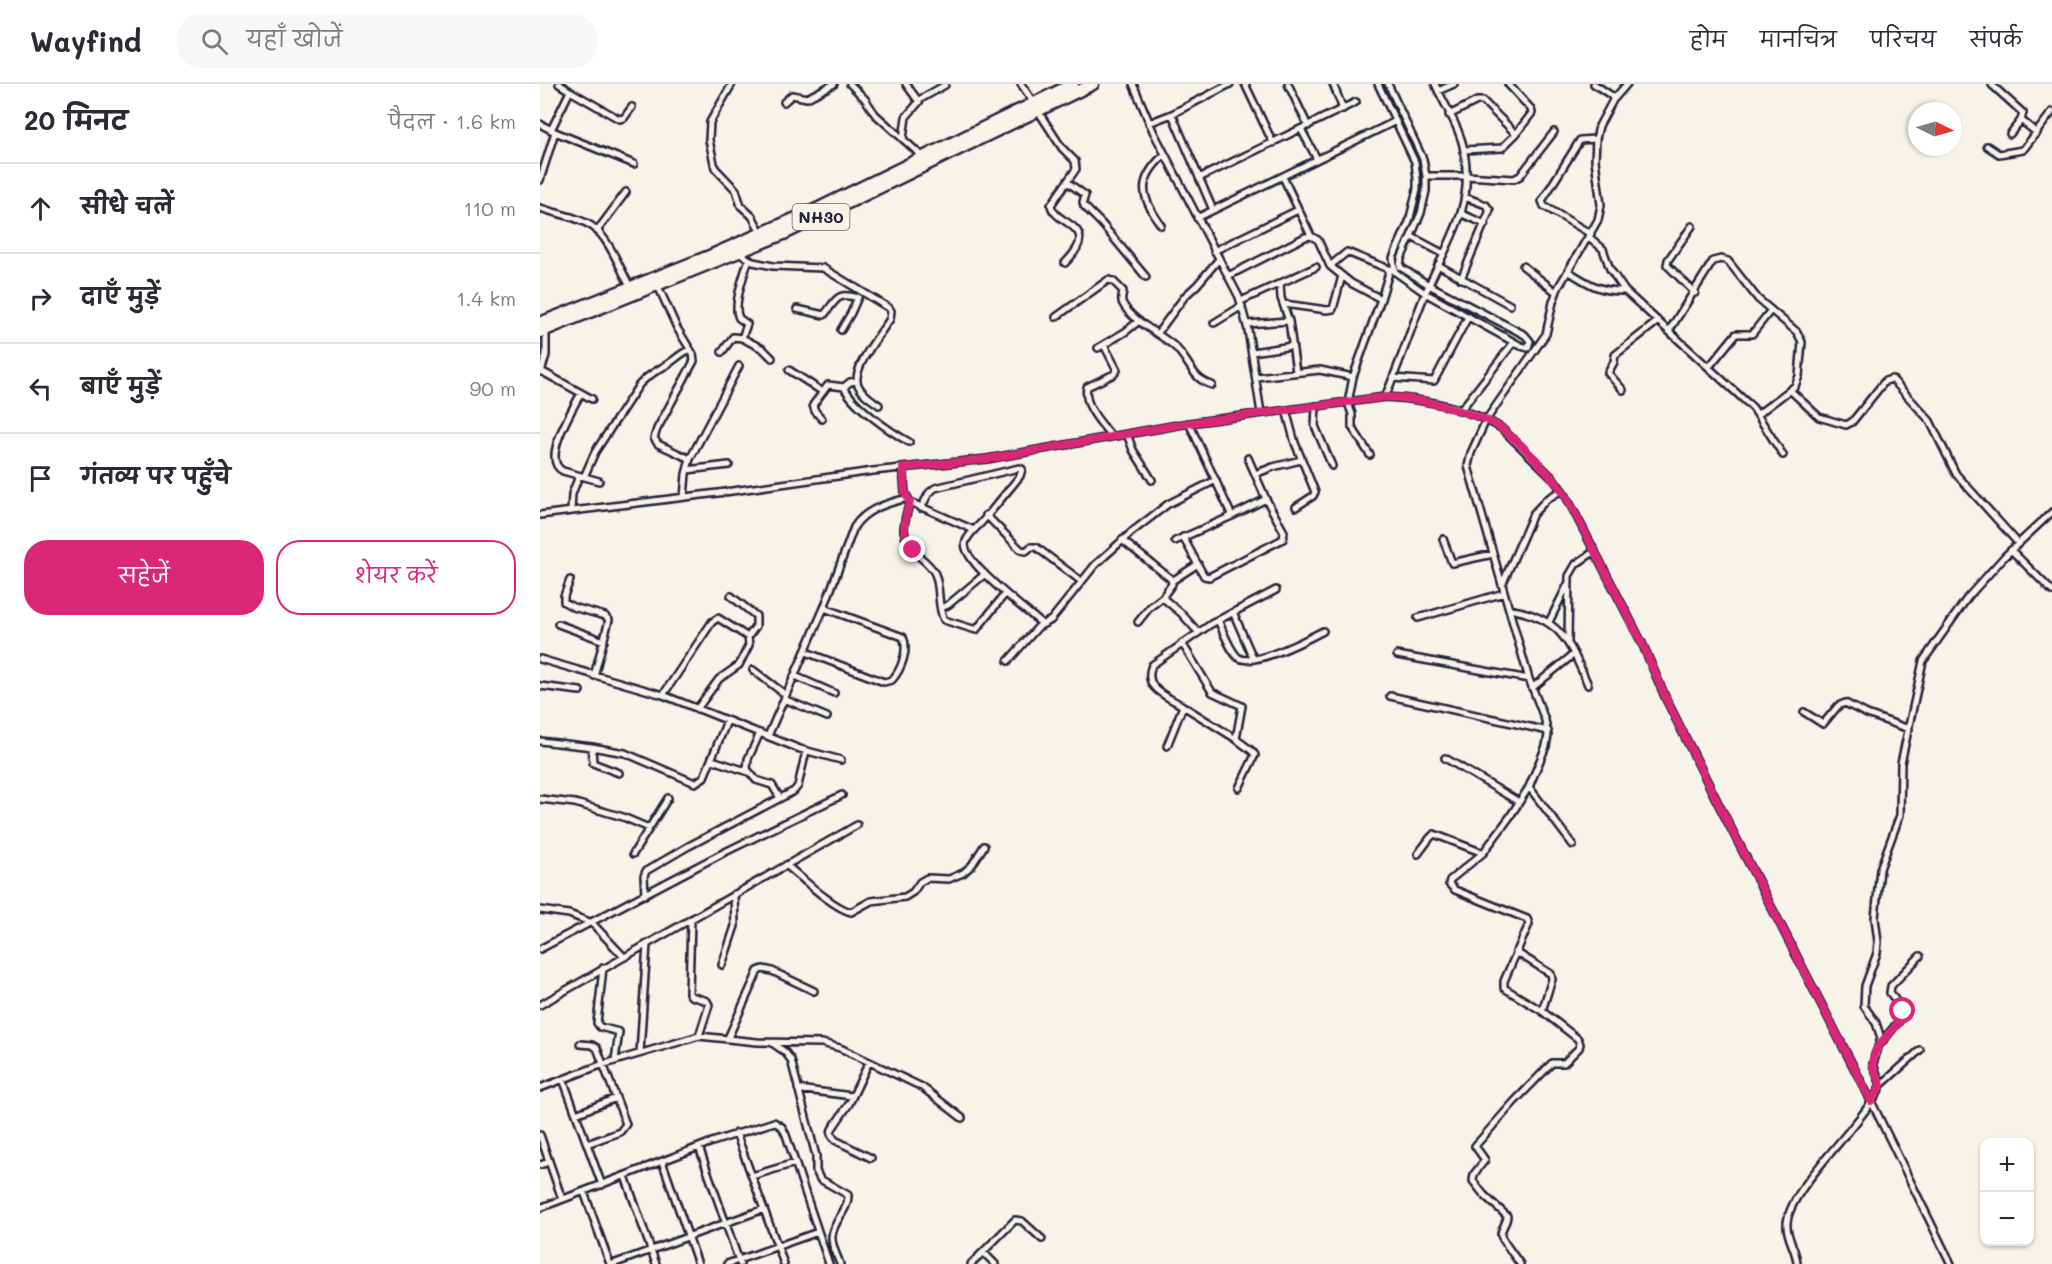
<!DOCTYPE html>
<html lang="hi">
<meta charset="utf-8">
<style>
body{margin:0;font-family:Mali,"Playpen Sans Deva",sans-serif;background:#f7f7f7;color:#2b2b33}
.controls{position:absolute;right:18px;bottom:18px;display:grid;overflow:hidden;border-radius:12px;box-shadow:0 2px 4px #0004}
.controls button{width:54px;height:54px;display:grid;place-items:center;padding:0;border:0;border-bottom:2px solid #e1e1e2;background:#fff;color:#2b2b33;font:30px sans-serif}
.compass{position:absolute;left:1368px;top:18px;width:54px;height:54px;border-radius:50%;background:#fff;box-shadow:0 2px 4px #0004;rotate:95deg}
.stop{position:absolute;width:18px;height:18px;margin:-14px;border:4px solid #db2777;border-radius:50%;background:#fff}
.stop.end{background:#db2777;border-color:#fff;box-shadow:0 2px 6px #0008}
.list{margin:0;padding:0;list-style:none}
h2{display:flex;justify-content:space-between;align-items:center;height:78px;margin:0;padding:0 24px;font-size:26px}
h2 small{font-size:20px;font-weight:400;color:#7c7c81}
.list li{display:grid;grid-template-columns:39px 1fr auto;gap:18px;align-items:center;box-sizing:border-box;height:90px;padding:0 24px;border-top:2px solid #e1e1e2}
.list b{display:block;font-size:22px;white-space:nowrap}
.list em{font-size:20px;font-style:normal;color:#7c7c81}
.actions{display:flex;gap:12px;padding:18px 24px}
.actions a{flex:1;padding:14px 0;border:2px solid #db2777;border-radius:24px;text-align:center;font-size:21px;color:#db2777}
.actions .main{background:#db2777;color:#fff}
.icon{flex:none;width:33px;height:33px;fill:none;stroke:currentColor;stroke-width:2;stroke-linecap:round;stroke-linejoin:round}
.map{position:relative;flex:none;width:1512px;height:1180px;overflow:hidden}
header{display:flex;align-items:center;gap:36px;box-sizing:border-box;height:84px;padding:0 30px;background:#fff;border-bottom:2px solid #e1e1e2}
header strong{font-size:28px}
nav{display:flex;gap:33px;margin-inline-start:auto;font-size:21px}
.search{width:420px;height:54px;background:#f7f7f7;display:flex;align-items:center;gap:15px;box-sizing:border-box;padding:0 21px;border-radius:24px;color:#7c7c81;font-size:22px}
main{display:flex}
aside{flex:1;background:#fff}
.map>svg:first-child{display:block}
.lines{fill:none;stroke-linecap:round;stroke-linejoin:round}
.street-casing{stroke:#22223b;stroke-width:10}
.highway-casing{stroke:#22223b;stroke-width:15}
.street{stroke:#f7f3e8;stroke-width:5}
.highway{stroke:#f7f3e8;stroke-width:10}
.route{stroke:#db2777;stroke-width:8}
.labels{text-anchor:middle;stroke-width:6;stroke-linejoin:round;paint-order:stroke}
.shield{fill:#f7f3e8;stroke:#62616f;stroke-width:1.5}
.shield-label{font-size:16px;font-weight:bold;fill:#22223b}
</style>
<header>
<strong>Wayfind</strong>
<div class="search"><svg class="icon" aria-label="search" viewBox="0 0 24 24"><circle cx="10" cy="10" r="6"/><path d="M15 15l6 6"/></svg>यहाँ खोजें</div>
<nav><a>होम</a><a>मानचित्र</a><a>परिचय</a><a>संपर्क</a></nav>
</header>
<main>
<aside>
<h2>20 मिनट<small>पैदल · 1.6 km</small></h2>
<ul class="list">
<li><svg class="icon" aria-label="ahead" viewBox="0 0 24 24"><path d="M12 20V5M6 11l6-6 6 6"/></svg><div><b>सीधे चलें</b></div><em>110 m</em></li>
<li><svg class="icon" aria-label="right" viewBox="0 0 24 24"><path d="M7 20v-9h11M14 6l5 5-5 5"/></svg><div><b>दाएँ मुड़ें</b></div><em>1.4 km</em></li>
<li><svg class="icon" aria-label="left" viewBox="0 0 24 24"><path d="M17 20v-9H6M10 6l-5 5 5 5"/></svg><div><b>बाएँ मुड़ें</b></div><em>90 m</em></li>
<li><svg class="icon" aria-label="arrive" viewBox="0 0 24 24"><path d="M6 21V4h12l-3 4 3 4H6"/></svg><div><b>गंतव्य पर पहुँचे</b></div></li>
</ul>
<div class="actions"><a class="main">सहेजें</a><a>शेयर करें</a></div>
</aside>
<div class="map">
<svg width="1512" height="1180" viewBox="0 0 1512 1180">
<rect width="100%" height="100%" fill="#f7f3e8"/>
<filter id="ink" filterUnits="userSpaceOnUse"><feTurbulence type="fractalNoise" baseFrequency=".0167" numOctaves="2"/><feDisplacementMap in="SourceGraphic" scale="12" xChannelSelector="R" yChannelSelector="G"/><feConvolveMatrix kernelMatrix="1 2 1 2 8 2 1 2 1" color-interpolation-filters="sRGB"/></filter>
<g filter="url(#ink)">
<g class="lines">
<g class="street-casing">
<path id="street" d="M192,0L170,38L169,56L175,84L196,106L201,122L212,132L222,150
M310,0L325,15L335,30L383,73
M481,0L494,19
M593,0L613,47L699,213L708,246L721,329
M705,0L733,59
M748,0L768,42
M793,0L803,25
M838,0L875,78L877,95V105L869,138L853,174L855,188L885,209L981,262L988,264L990,257L985,251L889,201L860,183L861,175L881,129L886,107V92L883,75L848,0
M1452,1L1483,29L1481,36L1470,50
M30,7L79,35L84,34L92,23
M898,7L914,0
M379,16L405,1
M1073,16L1087,0
M244,18L252,11L267,14L294,0
M498,27L522,64L535,77L536,85L511,121C514,142 564,140 525,179
M632,30L673,126
M909,31L937,17H943L976,50
M1481,36L1497,49
M609,39L632,30L690,0
M0,40L15,48L0,96
M761,45L777,75
M11,46L30,7L19,0
M15,48L94,80
M363,55L366,33L379,18L366,0
M1447,62L1459,70L1483,66L1512,28
M924,66L962,64L976,50L992,29L991,25L968,0
M886,92H926L974,95L980,92L1014,48
M743,93L771,152
M659,94L816,18
M527,98L545,111L543,118L544,122L562,140L606,193
M0,124C17,130 39,133 53,143C69,154 81,187 91,204
M922,130L945,140
M657,134L856,37
M621,141C600,112 597,96 624,71
M1152,142L1128,176L1127,181L1155,209
M57,147L86,108
M1051,150L1004,122L1002,117L1040,56L1056,55
M872,153L904,170
M1049,153L1063,165L1070,185L1085,207L1213,324L1243,371
M674,167L758,126
M200,169L213,178L233,182L283,184L349,224L351,227L350,235C341,249 311,285 318,301C322,310 331,315 339,321
M898,181L970,221
M790,182L807,168L851,186
M983,182L1016,208
M1028,187C1048,200 1061,208 1085,207
M688,192L765,153L771,152L778,156L790,182L811,199L841,215
M921,195L950,126L946,121L925,113
M740,199L741,214L749,237L756,288
M118,202L137,244L153,270L154,277L117,345L114,354L118,360L150,375
M701,217L776,183
M744,220L787,226L793,225L802,192
M257,225L284,231C296,217 296,207 318,214
M516,233L568,196L573,197L583,207C583,211 580,216 583,220C592,237 619,249 634,262C649,275 652,296 672,301
M674,239L702,222
M707,240L749,237
M301,246L311,229L318,213
M1129,247L1173,177L1181,175L1188,177L1218,215L1257,248L1262,258L1259,292L1255,302L1218,330
M617,250L645,212L657,201L679,175
M202,254L223,265L232,274
M564,261L577,286L574,290L547,303C543,321 561,339 571,352
M558,264L585,248L599,237
M182,268L193,253L202,254L207,240C206,239 200,235 199,234C192,222 205,187 209,175
M712,268L752,262
M1169,283L1196,250H1212L1231,226
M249,286L283,308
M1,287L52,315
M1,288L6,271V246
M716,293L780,286L813,293
M853,294L894,297L928,233
M304,303C313,322 351,348 369,358
M1083,306L1068,289L1074,278L1075,271L1118,237
M1251,307L1279,333L1306,341L1312,338L1345,297L1352,295L1390,337L1416,390L1478,459
M41,309C33,325 0,376 23,387L59,397
M845,313C860,279 871,244 885,210C906,159 935,127 924,67C921,46 904,20 895,0
M776,322L775,342L792,382
M746,326L755,359L775,408L773,412L756,423
M920,327L974,258
M282,335L275,327L273,321L288,301L304,303L310,298L317,297
M649,339L692,432
M587,350L593,366L612,396
M830,371L812,343V330L808,319L813,293L841,215L850,185
M363,384L365,409L370,418L434,446
M147,386L189,381
M715,390L733,383L761,376
M44,393L55,368L99,301C107,291 118,286 128,280C136,275 141,269 149,266
M144,413L146,390L150,375L199,282
M370,418C362,442 359,454 380,473C386,478 392,483 395,490C401,505 397,523 404,536L436,546L465,510
M381,424L389,409L395,404L479,384L482,385L480,392C467,408 454,424 441,439C436,444 429,450 426,457C417,475 489,528 502,540
M31,426L32,410L39,392
M0,431L178,409L333,387L447,375L649,339L845,313C885,315 927,323 961,344L1013,394L1026,412L1102,559L1126,615L1178,719L1331,1017L1411,1180
M446,431L481,466L486,467L491,463H496L541,497
M643,453L664,492L669,493L743,455L744,448L726,415L708,374
M903,455L912,479L953,470
M582,456L631,495L632,500L624,511V515L641,529L658,548
M635,457L692,432L726,415
M1471,466L1512,507
M30,496L24,512V518L33,523L65,532L69,536L54,592
M632,497L658,480
M962,501L993,430L1007,415L1022,406
M191,512L216,532V542L208,553
M401,524L408,521L445,490
M969,525C1021,534 1029,557 1048,601
M693,528L713,574
M878,534L964,509
M678,536C682,545 691,569 699,574C714,583 768,555 783,547
M598,538L610,523L623,513
M1009,538L1028,500
M18,540L64,557
M1028,558L1029,492L1036,480L1055,467
M642,559L672,608L702,622L696,655L643,622
M266,568L344,598L352,596C361,586 369,566 363,553L284,524
M857,571L989,595
M0,575L123,611L260,665L301,676
M468,577L498,543L511,536L555,481L593,447L628,420L676,396
M213,586L246,611
M255,592L294,609
M0,602L40,607
M992,604L1034,570
M123,611L172,538L178,534L208,553L209,561L199,581L179,595L157,625
M850,612L1008,647
M244,615L287,633
M1264,628L1283,640L1298,622L1305,619L1327,630L1369,645
M220,649L208,675L207,685L216,696L232,701L240,714
M228,652L284,524L314,443C325,425 348,419 367,414
M696,655L712,667L715,671L699,704
M0,657L52,663L85,669L155,699L164,693L187,637
M627,662L643,622C627,612 602,605 612,581L671,540L736,506
M52,663L53,679L79,689
M905,674L979,718
M172,676L209,688
M989,703L1033,761
M0,715L35,719L83,733L109,744
M93,770L128,714
M878,770L890,754L894,750L943,769
M246,781C261,793 293,824 311,828L331,817L365,813L373,808L380,798L387,794L409,795L423,789L432,781L444,762
M105,811L104,792L106,787L147,763L254,707L258,702L266,667
M0,826L29,830L52,839L84,873
M151,835L149,909L151,912L167,917L169,921L159,952
M0,865L181,770L302,711
M976,868L1011,890L1012,895L1002,927
M182,881L195,842L194,810
M63,884L57,939L60,943L79,948L75,976
M0,921L317,741
M188,954L215,894L218,887L223,885L232,887L274,907
M232,959L245,968L251,976L276,1072V1087L280,1095L308,1111C309,1126 293,1137 292,1152C291,1161 297,1171 300,1180
M1341,959L1363,932V926L1350,909L1351,902L1380,872
M40,960L52,961L57,964L86,1040L80,1048L47,1060
M100,969L107,860
M329,978L309,1020L292,1045L291,1050L295,1056L331,1074
M23,995L62,1101
M1341,1001L1380,966
M0,1004L58,982L159,952L217,958L282,959L300,964L382,1003L422,1034
M258,1005L312,1012
M36,1030L76,1014
M196,1049L244,1180
M0,1051L22,1115
M159,1063L200,1180
M122,1077L158,1180
M0,1081L9,1078
M85,1092L116,1180
M212,1092L255,1079
M44,1108L70,1180
M0,1124L172,1058L234,1038L242,1043L246,1051L289,1180
M443,1168L455,1180
M73,1180L224,1125
M187,1180L278,1148
M431,1180L475,1136L482,1137L502,1155
M980,1180C976,1174 961,1155 961,1151C961,1144 967,1139 967,1132L944,1111L933,1097L934,1090L945,1076L935,1062L974,1018L1012,979H1024L1039,964L1040,960L1038,955L1002,927L964,904V897L989,840L987,835L915,806L909,800L910,796L943,769L969,734L989,703L1006,662L1008,651L1005,636L989,595L928,382L931,369L946,336L1006,250L1013,218L1018,204L1058,136L1061,121L1055,76L1056,55L1059,42L1073,16L1072,12L1054,0
M1257,1180C1257,1166 1246,1154 1247,1140C1248,1104 1326,1038 1341,1001L1333,980L1341,954L1336,939L1324,922L1325,902L1337,869L1338,858L1335,834L1340,785L1360,731L1361,679L1383,577L1428,513L1465,472L1512,428"/>
</g>
<g class="highway-casing">
<path id="highway" d="M0,239L167,173L279,124L533,0
M0,248L246,149L553,0"/>
</g>
<use href="#street" class="street"/>
<use href="#highway" class="highway"/>
</g>
</g>
<g class="lines" filter="url(#ink)">
<path class="route" d="M373,466C360,450 364,437 370,418L365,409L363,384L447,375L649,339L845,313C878,314 900,320 932,331C942,334 953,338 961,344C984,362 1009,388 1026,412L1102,559L1126,615L1178,719L1331,1017L1341,1001C1339,995 1335,989 1333,983C1329,960 1358,947 1364,929L1363,927"/>
</g>
<g class="labels">
<rect class="shield" x="252.5" y="120" width="57" height="26" rx="4.5"/>
<g class="shield-label">
<text x="281" y="139">NH30</text>
</g>
</g>
</svg>
<div class="controls">
<button>+</button>
<button>−</button>
</div>
<svg class="compass" viewBox="-18 -18 36 36"><path d="M0-13l5 13h-10z" fill="#e53935"/><path d="M0 13l5-13h-10z" fill="#7c7c81"/></svg>
<div class="stop" style="left:1363px;top:927px"></div>
<div class="stop end" style="left:373px;top:466px"></div>
</div>
</main>
